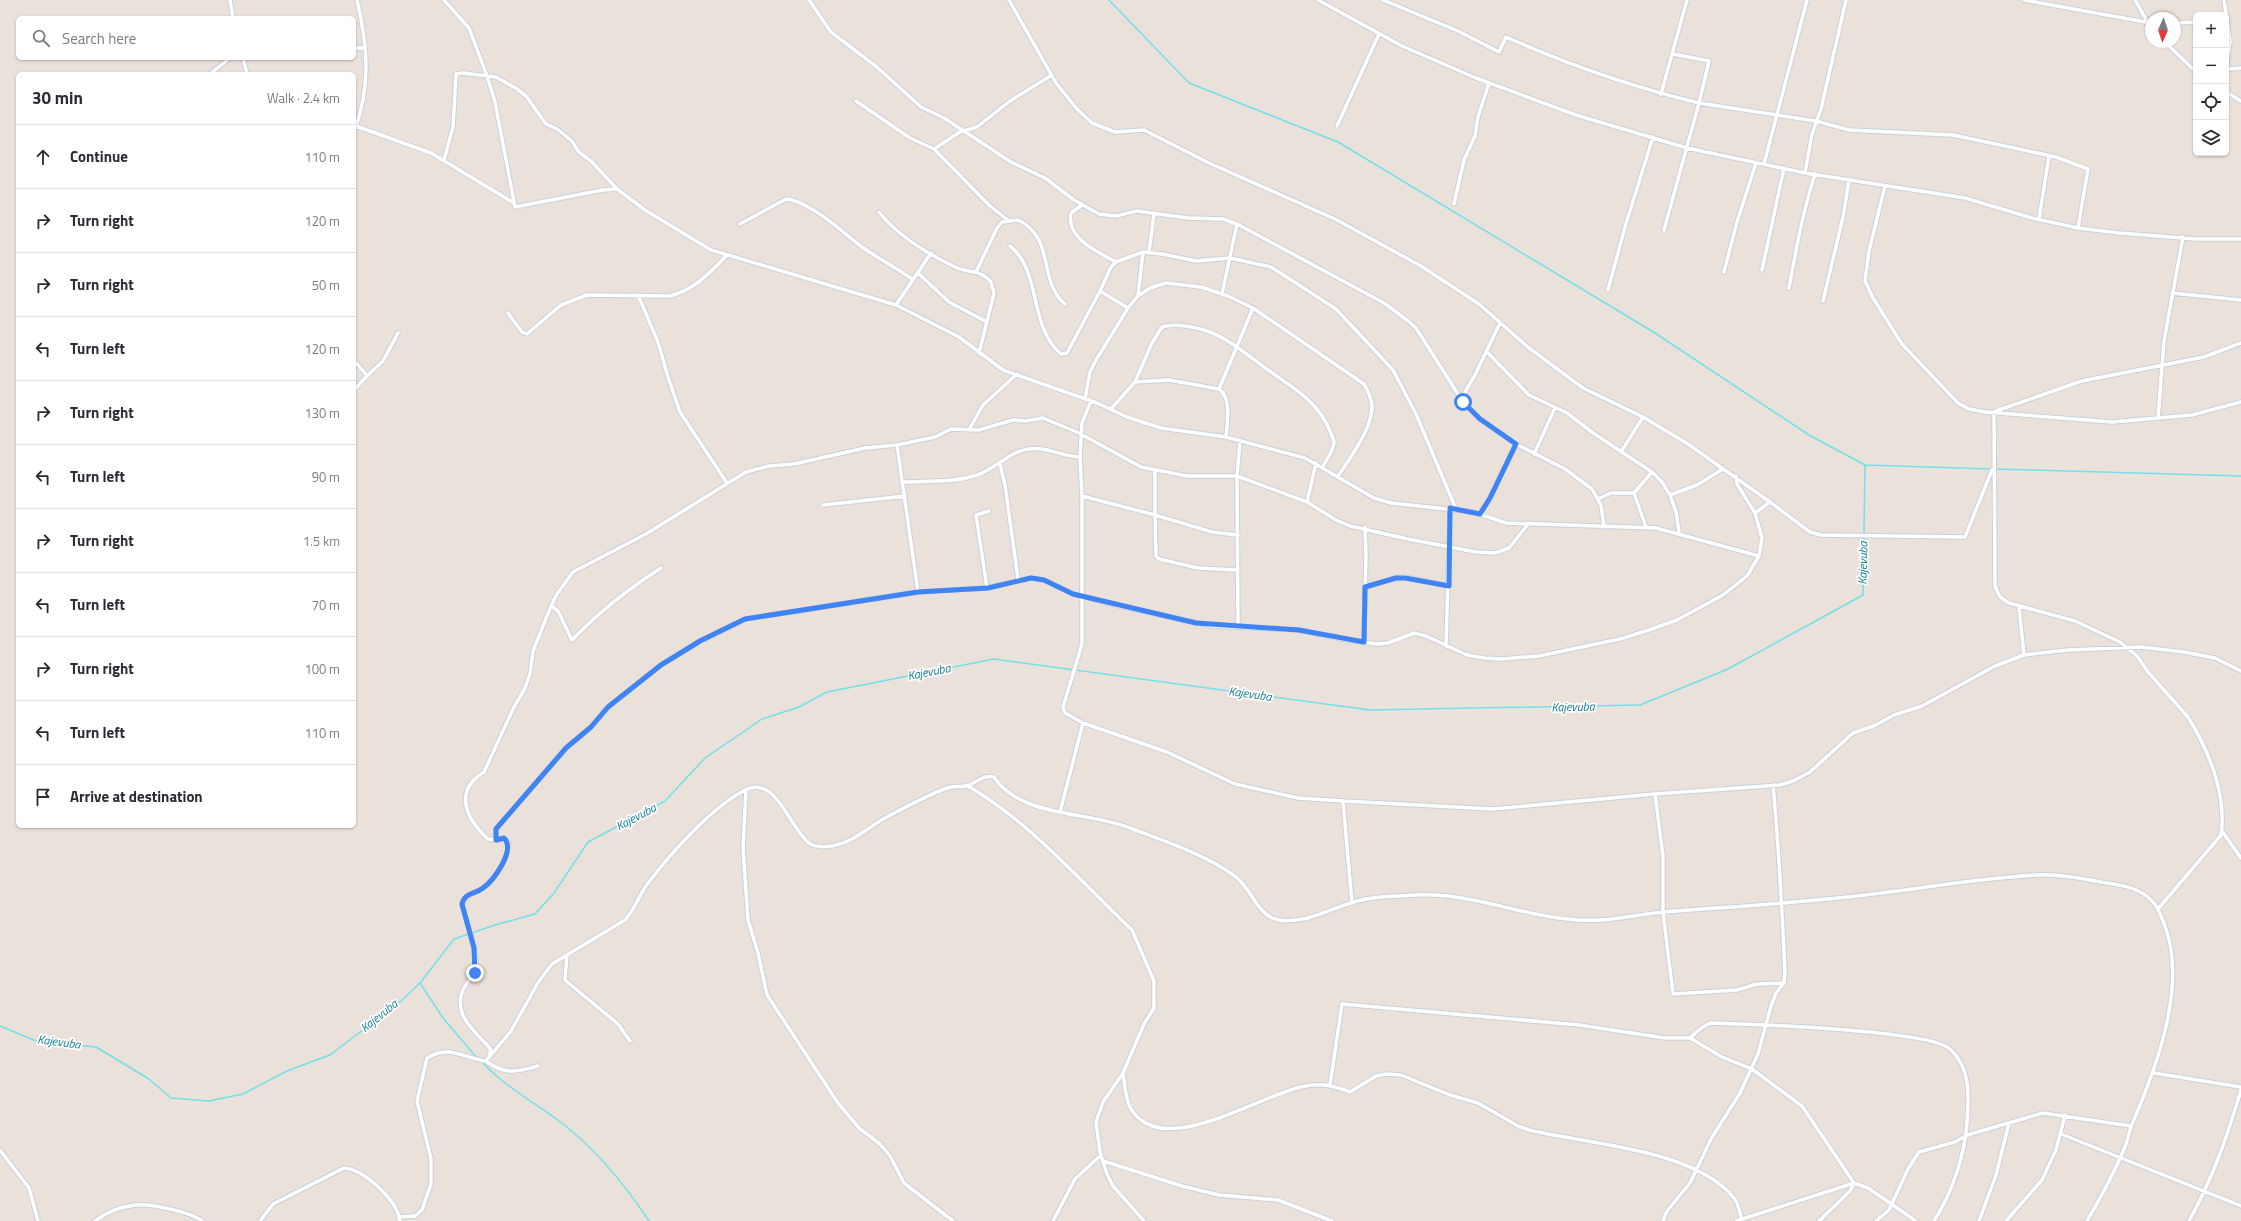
<!DOCTYPE html>
<meta charset="utf-8">
<style>
body{margin:0;font-family:"Titillium Web",sans-serif;background:#f2f2f3;color:#2b2b33}
.controls{position:absolute;right:12px;top:12px;display:grid;overflow:hidden;border-radius:6px;box-shadow:0 1px 3px #0004}
.controls button{width:36px;height:36px;display:grid;place-items:center;padding:0;border:0;border-bottom:1px solid #e1e1e2;background:#fff;color:#2b2b33;font:20px sans-serif}
.compass{position:absolute;left:2145px;top:12px;width:36px;height:36px;border-radius:50%;background:#fff;box-shadow:0 1px 3px #0004;rotate:183deg}
.stop{position:absolute;width:12px;height:12px;margin:-9px;border:3px solid #4083f3;border-radius:50%;background:#fff}
.stop.end{background:#4083f3;border-color:#fff;box-shadow:0 1px 4px #0008}
.list{margin:0;padding:0;list-style:none}
h2{display:flex;justify-content:space-between;align-items:center;height:52px;margin:0;padding:0 16px;font-size:17px}
h2 small{font-size:13px;font-weight:400;color:#7c7c81}
.list li{display:grid;grid-template-columns:26px 1fr auto;gap:12px;align-items:center;box-sizing:border-box;height:64px;padding:0 16px;border-top:1px solid #e1e1e2}
.list b{display:block;font-size:15px;white-space:nowrap}
.list em{font-size:13px;font-style:normal;color:#7c7c81}
.icon{flex:none;width:22px;height:22px;fill:none;stroke:currentColor;stroke-width:2;stroke-linecap:round;stroke-linejoin:round}
.map{position:relative;flex:none;width:2241px;height:1221px;overflow:hidden}
.search{position:absolute;background:#fff;box-shadow:0 1px 3px #0004;left:16px;top:16px;width:340px;height:44px;display:flex;align-items:center;gap:10px;box-sizing:border-box;padding:0 14px;border-radius:6px;color:#7c7c81;font-size:15px}
.panel{position:absolute;background:#fff;box-shadow:0 1px 3px #0004;left:16px;top:72px;width:340px;height:756px;border-radius:6px}
.map>svg:first-child{display:block}
.lines{fill:none;stroke-linecap:round;stroke-linejoin:round}
.stream{stroke:#71e0ea;stroke-width:1.5}
.street-casing{stroke:#cad0db;stroke-width:5.5}
.street{stroke:#fff;stroke-width:3.5}
.route{stroke:#4083f3;stroke-width:5}
.labels{text-anchor:middle;stroke-width:3.5;stroke-linejoin:round;paint-order:stroke}
.water-label{font-size:12px;font-style:italic;fill:#128094;stroke:#fff}
</style>
<div class="map">
<svg width="2241" height="1221" viewBox="0 0 2241 1221">
<rect width="100%" height="100%" fill="#ebe1db"/>
<g class="lines">
<path class="stream" d="M1109,0L1189,83L1338,142L1655,333L1809,435L1865,465L1991,469
M1995,469L2241,476
M420,983L443,1018L478,1059
M0,1026L36,1041L96,1047L149,1079L171,1098L209,1101L243,1094L287,1071L330,1055L401,1001L420,983L454,939L495,925L535,914L554,893L588,842L665,801L705,758L762,719L799,707L827,692L994,659L1370,710L1640,705L1728,669L1863,595L1865,465
M481,1061C503,1085 532,1101 558,1120C595,1148 624,1183 649,1221"/>
<g class="street-casing">
<path id="street" d="M230,0L233,18
M444,0L469,28L487,76L495,102L515,207L603,190L617,189
M809,0L831,32L878,68L921,107L944,118L1011,162L1045,178L1074,200L1099,214L1116,216L1137,211L1188,218L1223,219L1237,224L1384,303L1407,320L1416,328L1463,402L1480,419L1516,444L1565,469L1592,489L1601,505L1604,527
M1318,0L1402,46L1476,78L1576,115L1687,148L1805,173L1965,198L2032,218L2078,228L2119,233L2196,239H2241
M1383,0L1458,31L1499,52L1506,37C1569,65 1633,87 1699,103L1664,230
M2024,0L2151,23
M2135,0L2151,28
M2224,0L2230,41L2226,71
M2175,23L2196,22
M2165,42L2196,72
M354,48H364
M1673,54L1709,61L1699,103L1816,121L1849,130L1953,135L2056,157L2088,169L2078,228
M243,58L247,74
M2227,69L2241,68
M210,74L230,58
M2226,92L2241,101
M1661,94L1687,0
M856,101L910,138L934,149L990,206L1009,221
M356,126L431,153L514,203
M1337,126L1379,34
M354,132C371,87 368,47 357,0
M934,149L960,132L977,127L1010,101L1052,75
M444,160L453,127L456,74L463,73L496,77L517,89L526,96L546,124L557,129L572,141L578,151L592,162L617,189L645,210L711,250L896,305L959,337L1003,370L1097,403L1127,417L1161,428L1226,437L1305,458L1374,498L1391,503L1474,512L1506,523L1656,528L1759,556
M1764,164L1807,0
M1805,173L1812,134L1821,109L1846,0
M1885,186L1869,251L1865,281L1873,298L1902,344L1958,403L1969,409L1985,412L2112,422L2192,415L2241,402
M1454,204L1464,160L1475,136L1478,117L1489,83
M1082,205L1071,213C1066,239 1098,252 1116,262
M879,212C898,236 928,254 955,267C968,273 982,270 991,282L994,293L979,353
M2039,219L2049,156
M740,224L786,199C808,201 841,230 858,244C875,257 895,267 912,279
M1010,246C1042,271 1028,326 1061,354L1067,353L1100,291
M1149,252L1154,214
M1762,270L1784,168
M976,272L997,228L1002,222L1018,220C1056,238 1037,280 1065,304
M1724,272L1737,222L1756,163
M918,273L949,302L987,322
M1789,288C1796,250 1803,211 1815,174
M1608,290L1625,227L1653,137
M2172,293L2241,300
M1222,294L1237,224
M638,295L658,342L668,377L680,412L727,483
M1138,296L1143,252
M1823,301L1843,217L1849,180
M896,305L931,253
M1128,308L1100,291L1111,267L1116,262L1143,252L1162,254L1196,261L1230,258L1271,267L1336,309L1393,370L1416,414L1456,509
M508,313L522,332L527,334L561,305L587,295L669,296C693,291 710,273 726,256
M1486,351L1529,395L1567,413L1593,433L1652,472L1662,482L1670,495L1676,512L1679,532
M354,360L367,376L383,361L398,333
M1135,382L1169,380L1219,389C1232,398 1227,423 1226,437
M1219,389L1253,308
M354,390L367,376
M1085,399L1090,372L1096,360L1128,308L1138,296L1150,288L1166,283L1201,287L1228,296L1253,308L1364,384C1368,391 1372,399 1372,407C1372,428 1350,459 1338,476
M1461,399L1475,375L1500,323
M1111,409L1135,382L1152,343L1162,327C1175,323 1197,327 1210,332C1232,341 1250,357 1268,370C1293,388 1318,401 1330,431C1331,435 1334,439 1334,442C1334,451 1326,459 1323,467
M1996,411L2082,381L2204,357L2241,343
M1994,412L1995,586L2000,597L2009,603L2075,621L2120,642L2137,656L2148,672L2188,717C2209,751 2227,795 2221,835L2158,909
M2158,418L2164,341L2183,237
M970,428L983,405L1017,374
M897,445L918,592
M1621,452L1643,417
M1534,454L1555,408
M1000,464L1005,485L1018,579
M1155,471V515L1212,532L1238,535
M1736,476L1737,484L1755,513
M902,482C927,481 957,483 980,474C997,467 1011,451 1029,449C1047,446 1062,457 1080,457
M1634,493L1652,472
M1670,495L1697,485L1723,469
M1082,496L1155,515L1156,556L1159,559L1198,568L1236,570
M1598,499L1611,493H1634L1646,527
M1307,502L1316,463
M1770,502L1810,532L1821,535L1965,537L1992,470
M823,505L905,496
M1480,514L1490,498L1516,444
M1365,587L1396,578L1405,577L1449,586
M987,588L976,515L989,511
M551,606L558,611L572,640C600,611 628,589 661,568
M2019,607L2024,655
M1238,626L1237,476L1240,441
M1364,642L1366,553L1365,527
M1446,646L1450,508
M1083,723L1167,752L1235,784L1298,798L1343,801
M968,786C1031,823 1079,880 1132,930L1154,981V1008L1144,1024L1123,1073L1103,1102L1096,1122L1100,1152L1107,1174L1113,1186L1144,1221
M746,790L743,848L748,920L758,953L767,995L838,1103L859,1128L880,1144L890,1156L904,1183L953,1221
M1060,812L1083,723L1065,713L1063,707L1082,644V496L1080,457L1082,423L1091,401
M2222,831L2241,858
M496,840L488,839C466,819 453,791 484,772L514,707L525,688L530,674L533,651L551,606L557,594L573,572L646,534L746,472L769,466L794,464L865,448L897,445L935,437L951,429L979,430L1013,420L1026,421L1043,418L1079,433L1141,467L1187,476H1237L1307,502L1336,520L1350,526L1408,539L1476,552L1495,553L1509,548L1529,523
M1352,903L1343,801L1493,809L1655,794
M567,955L565,980L618,1024L630,1041
M1784,983L1757,984L1737,990L1673,994L1663,912V856L1655,794L1780,785L1793,781L1810,772L1853,733L1876,725L1894,715L1922,706L1995,666L2024,655L2068,650L2141,647L2184,652L2215,658L2241,671
M1690,1038C1696,1032 1704,1025 1711,1023C1749,1024 1930,1030 1950,1049C1971,1068 1969,1096 1967,1122C1965,1155 1952,1193 1934,1221
M489,1055L491,1050L489,1047C473,1030 450,1012 465,986C470,979 475,974 476,965C476,944 466,924 462,904C465,892 475,895 483,888C495,879 510,857 508,842L504,839L496,840V829L566,748L591,727L608,707L661,665L700,641L745,619L918,592L987,588L1031,578L1044,580L1073,594L1123,607L1213,626L1299,630L1341,639L1377,644L1388,643L1414,633L1426,636L1467,655L1484,658L1501,659L1539,656L1620,639L1649,630L1677,620L1723,595L1747,576L1759,556L1762,538L1755,513L1770,502L1688,444L1643,417L1583,388L1529,348L1479,304L1421,266L1335,219L1209,163L1144,130L1115,132L1092,123L1077,109L1056,83L1009,0
M486,1061C504,1075 517,1072 538,1066
M1123,1073C1125,1084 1125,1099 1131,1109C1165,1163 1266,1089 1312,1085C1327,1084 1337,1087 1350,1092L1376,1076L1386,1074L1401,1075L1450,1095L1478,1103L1518,1126L1529,1130C1587,1144 1695,1149 1734,1198C1739,1204 1740,1214 1742,1221
M2154,1073L2241,1087
M1330,1085L1342,1004L1579,1025L1665,1038H1690L1722,1057L1752,1069L1802,1106L1854,1183L1850,1191L1819,1221
M2061,1134L2241,1206
M0,1150L29,1188L38,1221
M1103,1161L1182,1186L1219,1195L1278,1200L1332,1221
M399,1217L415,1216L422,1210L431,1184V1159L417,1101L427,1058C450,1044 463,1058 486,1061L511,1031L539,981L552,964L625,920C636,908 639,894 649,882C672,852 711,808 745,790C776,774 790,829 809,843C815,848 825,847 832,846C854,842 867,828 885,818C900,810 937,790 951,787C956,786 962,787 966,786C976,784 982,774 994,777C1021,818 1088,811 1130,828C1162,840 1209,856 1236,877C1251,888 1258,917 1279,920C1305,924 1330,909 1354,902C1374,896 1396,896 1416,895C1471,892 1523,917 1578,920C1607,922 1635,915 1664,912C1741,906 1819,902 1897,891C1943,885 1990,877 2037,875C2060,874 2084,879 2107,883C2121,885 2139,888 2150,899C2158,906 2161,916 2165,926C2187,986 2157,1066 2133,1122C2130,1129 2128,1137 2126,1144C2116,1170 2101,1197 2087,1221
M95,1221C106,1212 121,1207 135,1205C149,1203 191,1212 202,1221
M260,1221L273,1204L344,1168C365,1170 397,1200 400,1221
M1053,1221L1075,1179L1101,1155
M1663,1221L1667,1211L1690,1183L1711,1139L1740,1093L1758,1054L1771,1006L1776,993L1784,983L1785,972C1782,909 1779,847 1773,785
M1736,1221L1854,1183L1868,1188L1916,1221
M1876,1221L1889,1210L1908,1169L1919,1152L1955,1142L1967,1135L2043,1113L2131,1126
M1979,1221L1996,1175L2009,1123
M2006,1221L2042,1180L2056,1150L2065,1115
M2189,1221C2213,1178 2227,1137 2241,1090"/>
</g>
<use href="#street" class="street"/>
</g>
<g class="lines">
<path class="route" d="M475,973L474,948L462,904C465,892 474,895 483,888C494,880 516,850 504,838L496,840V829L566,748L591,727L608,707L661,665L700,641L745,619L918,592L988,588L1031,578L1044,580L1073,594L1196,623L1299,630L1364,642L1365,587L1396,578H1405L1449,586L1450,508L1480,514L1490,498L1516,444L1480,419L1463,402"/>
</g>
<g class="labels">
<g class="water-label">
<text transform="translate(1863 563) rotate(-89)" y="4">Kajevuba</text>
<text transform="translate(929 672) rotate(-11)" y="4">Kajevuba</text>
<text transform="translate(1250 694) rotate(8)" y="4">Kajevuba</text>
<text transform="translate(1573 707) rotate(-1)" y="4">Kajevuba</text>
<text transform="translate(636 817) rotate(-28)" y="4">Kajevuba</text>
<text transform="translate(379 1016) rotate(-39)" y="4">Kajevuba</text>
<text transform="translate(59 1042) rotate(7)" y="4">Kajevuba</text>
</g>
</g>
</svg>
<div class="controls">
<button>+</button>
<button>−</button>
<button><svg class="icon" aria-label="locate" viewBox="0 0 24 24"><circle cx="12" cy="12" r="6"/><path d="M12 2v4M12 18v4M2 12h4M18 12h4"/></svg></button>
<button><svg class="icon" aria-label="layers" viewBox="0 0 24 24"><path d="M12 4l9 5-9 5-9-5zM3 14l9 5 9-5"/></svg></button>
</div>
<svg class="compass" viewBox="-18 -18 36 36"><path d="M0-13l5 13h-10z" fill="#e53935"/><path d="M0 13l5-13h-10z" fill="#7c7c81"/></svg>
<div class="stop" style="left:1463px;top:402px"></div>
<div class="stop end" style="left:475px;top:973px"></div>
<div class="search"><svg class="icon" aria-label="search" viewBox="0 0 24 24"><circle cx="10" cy="10" r="6"/><path d="M15 15l6 6"/></svg>Search here</div>
<section class="panel">
<h2>30 min<small>Walk · 2.4 km</small></h2>
<ul class="list">
<li><svg class="icon" aria-label="ahead" viewBox="0 0 24 24"><path d="M12 20V5M6 11l6-6 6 6"/></svg><div><b>Continue</b></div><em>110 m</em></li>
<li><svg class="icon" aria-label="right" viewBox="0 0 24 24"><path d="M7 20v-9h11M14 6l5 5-5 5"/></svg><div><b>Turn right</b></div><em>120 m</em></li>
<li><svg class="icon" aria-label="right" viewBox="0 0 24 24"><path d="M7 20v-9h11M14 6l5 5-5 5"/></svg><div><b>Turn right</b></div><em>50 m</em></li>
<li><svg class="icon" aria-label="left" viewBox="0 0 24 24"><path d="M17 20v-9H6M10 6l-5 5 5 5"/></svg><div><b>Turn left</b></div><em>120 m</em></li>
<li><svg class="icon" aria-label="right" viewBox="0 0 24 24"><path d="M7 20v-9h11M14 6l5 5-5 5"/></svg><div><b>Turn right</b></div><em>130 m</em></li>
<li><svg class="icon" aria-label="left" viewBox="0 0 24 24"><path d="M17 20v-9H6M10 6l-5 5 5 5"/></svg><div><b>Turn left</b></div><em>90 m</em></li>
<li><svg class="icon" aria-label="right" viewBox="0 0 24 24"><path d="M7 20v-9h11M14 6l5 5-5 5"/></svg><div><b>Turn right</b></div><em>1.5 km</em></li>
<li><svg class="icon" aria-label="left" viewBox="0 0 24 24"><path d="M17 20v-9H6M10 6l-5 5 5 5"/></svg><div><b>Turn left</b></div><em>70 m</em></li>
<li><svg class="icon" aria-label="right" viewBox="0 0 24 24"><path d="M7 20v-9h11M14 6l5 5-5 5"/></svg><div><b>Turn right</b></div><em>100 m</em></li>
<li><svg class="icon" aria-label="left" viewBox="0 0 24 24"><path d="M17 20v-9H6M10 6l-5 5 5 5"/></svg><div><b>Turn left</b></div><em>110 m</em></li>
<li><svg class="icon" aria-label="arrive" viewBox="0 0 24 24"><path d="M6 21V4h12l-3 4 3 4H6"/></svg><div><b>Arrive at destination</b></div></li>
</ul>
</section>
</div>
